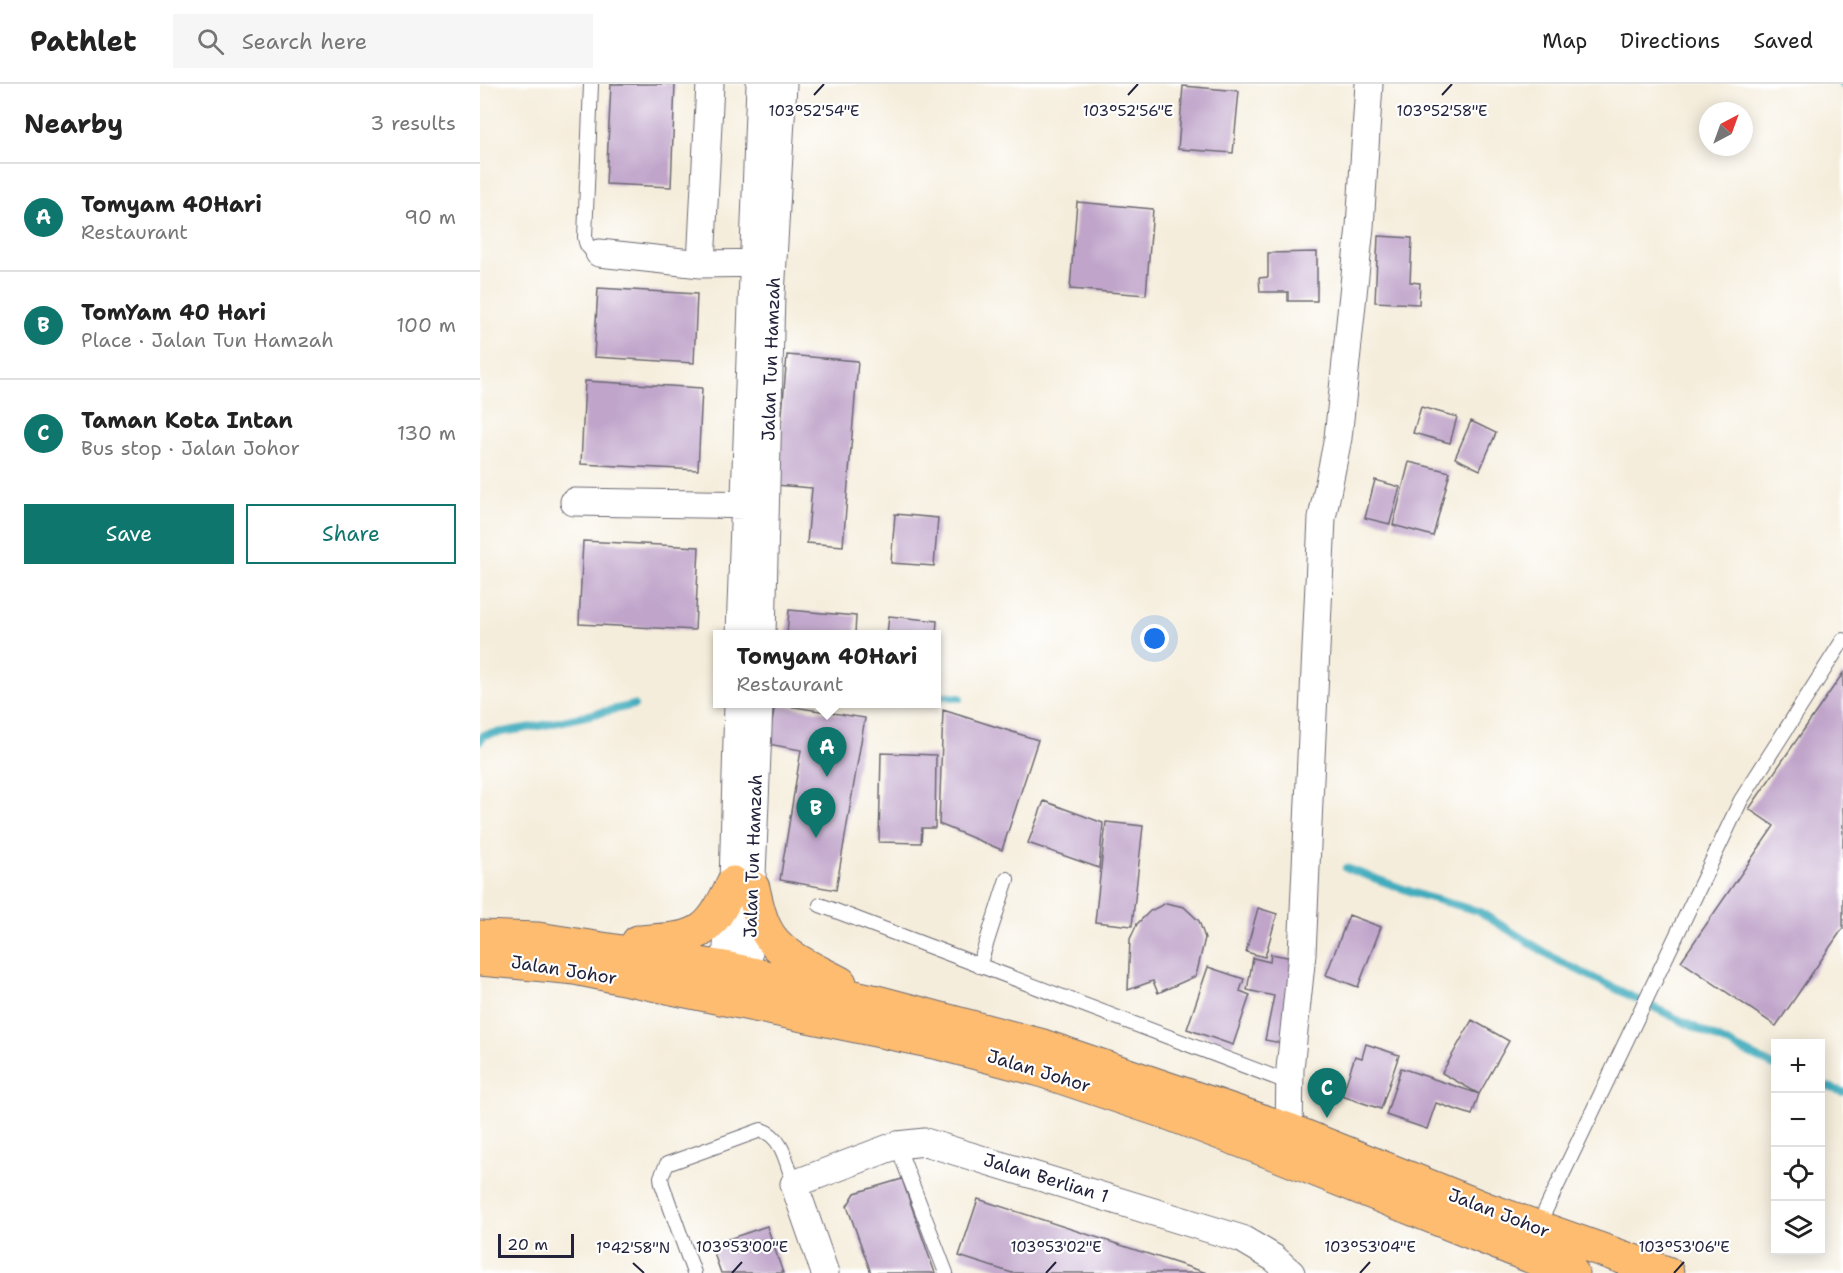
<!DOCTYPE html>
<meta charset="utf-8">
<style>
body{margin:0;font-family:"Shantell Sans",sans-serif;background:#f6f6f6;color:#222}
.controls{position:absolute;right:18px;bottom:18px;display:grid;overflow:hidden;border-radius:0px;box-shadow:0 3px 15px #0003}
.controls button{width:54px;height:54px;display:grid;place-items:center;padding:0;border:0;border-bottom:2px solid #e0e0e0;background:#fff;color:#222;font:30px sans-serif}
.compass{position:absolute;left:1219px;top:18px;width:54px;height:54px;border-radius:50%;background:#fff;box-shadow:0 3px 15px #0003;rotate:41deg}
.scale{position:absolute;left:18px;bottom:15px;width:76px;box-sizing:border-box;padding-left:6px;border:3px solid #22223b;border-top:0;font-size:16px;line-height:21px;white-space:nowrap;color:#22223b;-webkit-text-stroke:4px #fff;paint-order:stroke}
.you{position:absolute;left:675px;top:555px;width:21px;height:21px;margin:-15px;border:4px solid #fff;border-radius:50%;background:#1a73e8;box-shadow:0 0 0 9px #1a73e833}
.badge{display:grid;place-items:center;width:39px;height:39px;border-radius:50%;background:#0f766e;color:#fff;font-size:20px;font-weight:700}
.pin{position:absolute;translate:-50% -50px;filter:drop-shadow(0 2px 3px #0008)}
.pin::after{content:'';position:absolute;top:32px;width:21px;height:18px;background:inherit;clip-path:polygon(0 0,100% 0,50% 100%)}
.popup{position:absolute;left:233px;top:546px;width:228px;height:78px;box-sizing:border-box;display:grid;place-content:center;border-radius:0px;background:#fff;filter:drop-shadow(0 2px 4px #0005);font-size:20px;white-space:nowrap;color:#767676}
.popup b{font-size:22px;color:#222}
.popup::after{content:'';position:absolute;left:50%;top:100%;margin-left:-12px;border:12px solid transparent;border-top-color:#fff}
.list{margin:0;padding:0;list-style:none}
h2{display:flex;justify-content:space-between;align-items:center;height:78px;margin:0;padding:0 24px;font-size:26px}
h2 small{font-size:20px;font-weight:400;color:#767676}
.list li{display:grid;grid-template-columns:39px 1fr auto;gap:18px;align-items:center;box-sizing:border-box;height:108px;padding:0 24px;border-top:2px solid #e0e0e0}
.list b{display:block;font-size:22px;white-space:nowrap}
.list p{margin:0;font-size:20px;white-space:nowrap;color:#767676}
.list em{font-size:20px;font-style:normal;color:#767676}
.actions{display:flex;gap:12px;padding:18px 24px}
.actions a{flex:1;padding:14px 0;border:2px solid #0f766e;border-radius:0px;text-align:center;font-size:21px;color:#0f766e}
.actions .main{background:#0f766e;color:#fff}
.icon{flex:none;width:33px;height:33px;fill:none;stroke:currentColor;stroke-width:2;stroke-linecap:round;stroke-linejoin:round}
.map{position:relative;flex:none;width:1363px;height:1189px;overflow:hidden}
header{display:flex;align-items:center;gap:36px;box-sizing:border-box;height:84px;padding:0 30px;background:#fff;border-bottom:2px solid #e0e0e0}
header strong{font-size:28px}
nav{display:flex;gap:33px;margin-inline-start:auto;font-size:21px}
.search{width:420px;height:54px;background:#f6f6f6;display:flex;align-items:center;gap:15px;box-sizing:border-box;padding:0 21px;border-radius:0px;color:#767676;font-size:22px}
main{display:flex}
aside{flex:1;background:#fff}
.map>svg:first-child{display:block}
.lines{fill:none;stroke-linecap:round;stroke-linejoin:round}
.stream{stroke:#3facbd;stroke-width:8}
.building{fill:#c0a4ca}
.lane-casing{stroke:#6c6973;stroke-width:16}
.street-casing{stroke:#6c6973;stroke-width:29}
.highway-casing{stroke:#6c6973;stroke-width:35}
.lane{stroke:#fff;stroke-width:14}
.street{stroke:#fff;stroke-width:27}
.highway{stroke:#fdbc6f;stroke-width:33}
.ticks{fill:none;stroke:#22223b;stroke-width:2}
.labels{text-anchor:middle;stroke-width:4.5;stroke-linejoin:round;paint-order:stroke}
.street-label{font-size:18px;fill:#22223b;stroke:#fff}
.ticks-label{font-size:15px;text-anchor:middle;fill:#22223b;stroke:#fff;stroke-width:4.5;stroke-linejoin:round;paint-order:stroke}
</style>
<header>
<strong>Pathlet</strong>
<div class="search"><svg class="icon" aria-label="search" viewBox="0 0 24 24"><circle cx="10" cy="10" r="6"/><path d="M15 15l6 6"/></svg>Search here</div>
<nav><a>Map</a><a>Directions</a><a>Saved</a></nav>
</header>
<main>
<aside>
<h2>Nearby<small>3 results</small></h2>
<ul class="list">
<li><span class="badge">A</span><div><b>Tomyam 40Hari</b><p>Restaurant</p></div><em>90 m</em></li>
<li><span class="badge">B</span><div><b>TomYam 40 Hari</b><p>Place · Jalan Tun Hamzah</p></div><em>100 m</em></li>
<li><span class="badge">C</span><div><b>Taman Kota Intan</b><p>Bus stop · Jalan Johor</p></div><em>130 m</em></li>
</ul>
<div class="actions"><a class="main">Save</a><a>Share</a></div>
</aside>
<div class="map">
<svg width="1363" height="1189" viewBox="0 0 1363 1189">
<rect width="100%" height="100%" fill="#fff"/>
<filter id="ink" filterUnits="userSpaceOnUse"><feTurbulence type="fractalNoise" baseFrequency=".0167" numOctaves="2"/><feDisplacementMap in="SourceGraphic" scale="12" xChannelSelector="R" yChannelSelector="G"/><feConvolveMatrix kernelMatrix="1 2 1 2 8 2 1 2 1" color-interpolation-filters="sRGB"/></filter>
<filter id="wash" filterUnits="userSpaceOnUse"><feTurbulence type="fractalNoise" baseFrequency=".008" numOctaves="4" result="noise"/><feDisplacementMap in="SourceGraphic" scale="24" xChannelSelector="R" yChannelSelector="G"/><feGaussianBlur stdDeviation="1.35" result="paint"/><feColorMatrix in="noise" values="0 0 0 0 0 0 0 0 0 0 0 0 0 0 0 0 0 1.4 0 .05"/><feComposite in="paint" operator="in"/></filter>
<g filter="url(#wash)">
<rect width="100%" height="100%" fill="#f5eddb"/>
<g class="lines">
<path class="stream" d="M1362,0L1363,1
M457,611L480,614
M0,657L4,651L65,641L154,621
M866,784L943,812L998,827L1079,877L1296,983
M1340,1000L1363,1008"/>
</g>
<g id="blocks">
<path class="building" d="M131,0H195L191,103L126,100Z
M703,2L759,7L753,69L698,65Z
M597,118L673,125L666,211L590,205Z
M898,152L932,154L930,198L940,199L939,220L895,218Z
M837,168V217H808V208H780L779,194L788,193V169Z
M118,204L217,210L214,279L114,273Z
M307,271L378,277L363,462L327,459L332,404L296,401Z
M105,297L222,304L218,386L101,380Z
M941,323L977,333L970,359L933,349Z
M991,337L1016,349L1000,386L975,374Z
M929,378L970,388L953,452L913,441Z
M895,396L920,403L910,440L885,434Z
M415,430L458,434L454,482L411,479Z
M103,457L219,463L215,546L99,540Z
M309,526L376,532L375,550H307Z
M409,532L457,537L456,550H407Z
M1363,589V844L1296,942L1201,877L1294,742L1269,725Z
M295,620L385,634L356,806L300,796L321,666L288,660Z
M463,626L558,656L522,766L459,740Z
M401,669L456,671L455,744H442L441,759L399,758Z
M564,717L623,739L619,784L548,759Z
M626,738L663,742L652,842L615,838Z
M686,819L704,823L719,837L725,854L716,892L678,909L673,897L648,906L650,855L657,840L670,827Z
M778,824L797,830L785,873L766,868Z
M869,831L901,843L878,903L846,891Z
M791,870L818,875L801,959L785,956L794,912L767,906L773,874L790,878Z
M728,883L764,895L760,907L770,911L753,961L707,945Z
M992,936L1029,957L999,1010L962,989Z
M886,960L919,971L901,1025L862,1012L875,972L882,974Z
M921,984L999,1010L992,1031L956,1019L947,1045L906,1031Z
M422,1095L436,1135L455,1189H391L367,1122L375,1109Z
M498,1115L727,1189H532L479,1172Z
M287,1142L303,1189H241L231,1161Z"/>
</g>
</g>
<g filter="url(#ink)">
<use href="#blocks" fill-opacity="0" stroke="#6c6973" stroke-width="1.5"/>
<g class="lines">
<g class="lane-casing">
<path id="lane" d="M111,0L105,153C106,163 110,166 119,169
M340,821L810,999
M499,882L527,795
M417,1061L466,1189
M1057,1144L1261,716L1363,556
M214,1189L182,1100L181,1093L187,1080L281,1046C303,1052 307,1081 314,1100"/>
</g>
<g class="street-casing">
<path id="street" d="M119,169L221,180L288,179
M221,180L230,0
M94,418L282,421
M260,550L280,0
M282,550L291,211L303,0
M245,884L253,799L258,620
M268,889L279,620
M809,1046L810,985L822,870L842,434L858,354L880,143L889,0
M345,1189L314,1100L417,1061L445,1058L762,1155L794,1174L811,1189"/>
</g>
<g class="highway-casing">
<path id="highway" d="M273,804C276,817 279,832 285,844C298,872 334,885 360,899
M0,853L58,855L245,884L393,917L563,962L809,1046L1006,1125L1187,1189
M158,858C217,854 227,855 253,799
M0,875L95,884L459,959L557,985L685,1028L801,1072L1092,1189"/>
</g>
<use href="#lane" class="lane"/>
<use href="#street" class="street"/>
<use href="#highway" class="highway"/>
</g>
</g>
<path class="ticks" d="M334,11L344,0M648,11L658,0M962,11L972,0M153,1179L164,1189M252,1189L262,1178M566,1189L576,1178M880,1189L890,1178M1194,1189L1204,1178"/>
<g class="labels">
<g class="street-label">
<text transform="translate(291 275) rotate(-88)" y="6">Jalan Tun Hamzah</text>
<text transform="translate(273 772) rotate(-88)" y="6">Jalan Tun Hamzah</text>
<text transform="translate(84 886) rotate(9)" y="6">Jalan Johor</text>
<text transform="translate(559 987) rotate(17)" y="6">Jalan Johor</text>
<text transform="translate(566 1094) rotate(17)" y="6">Jalan Berlian 1</text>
<text transform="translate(1019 1129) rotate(21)" y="6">Jalan Johor</text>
</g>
</g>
<g class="ticks-label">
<text x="334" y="32">103°52'54"E</text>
<text x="648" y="32">103°52'56"E</text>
<text x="962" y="32">103°52'58"E</text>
<text x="262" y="1168">103°53'00"E</text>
<text x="576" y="1168">103°53'02"E</text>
<text x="890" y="1168">103°53'04"E</text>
<text x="1204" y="1168">103°53'06"E</text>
<text x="153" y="1169">1°42'58"N</text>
</g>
</svg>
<div class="controls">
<button>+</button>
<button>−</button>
<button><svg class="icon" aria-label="locate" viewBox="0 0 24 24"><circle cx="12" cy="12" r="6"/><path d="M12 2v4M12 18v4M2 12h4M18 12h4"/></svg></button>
<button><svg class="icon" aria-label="layers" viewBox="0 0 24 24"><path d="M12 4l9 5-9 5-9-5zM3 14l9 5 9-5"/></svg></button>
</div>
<svg class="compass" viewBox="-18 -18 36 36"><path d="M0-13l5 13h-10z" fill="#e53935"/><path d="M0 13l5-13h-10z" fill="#767676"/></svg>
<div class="scale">20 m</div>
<div class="you"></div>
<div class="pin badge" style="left:347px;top:693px">A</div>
<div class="popup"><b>Tomyam 40Hari</b>Restaurant</div>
<div class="pin badge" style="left:336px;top:754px">B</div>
<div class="pin badge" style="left:847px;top:1034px">C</div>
</div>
</main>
